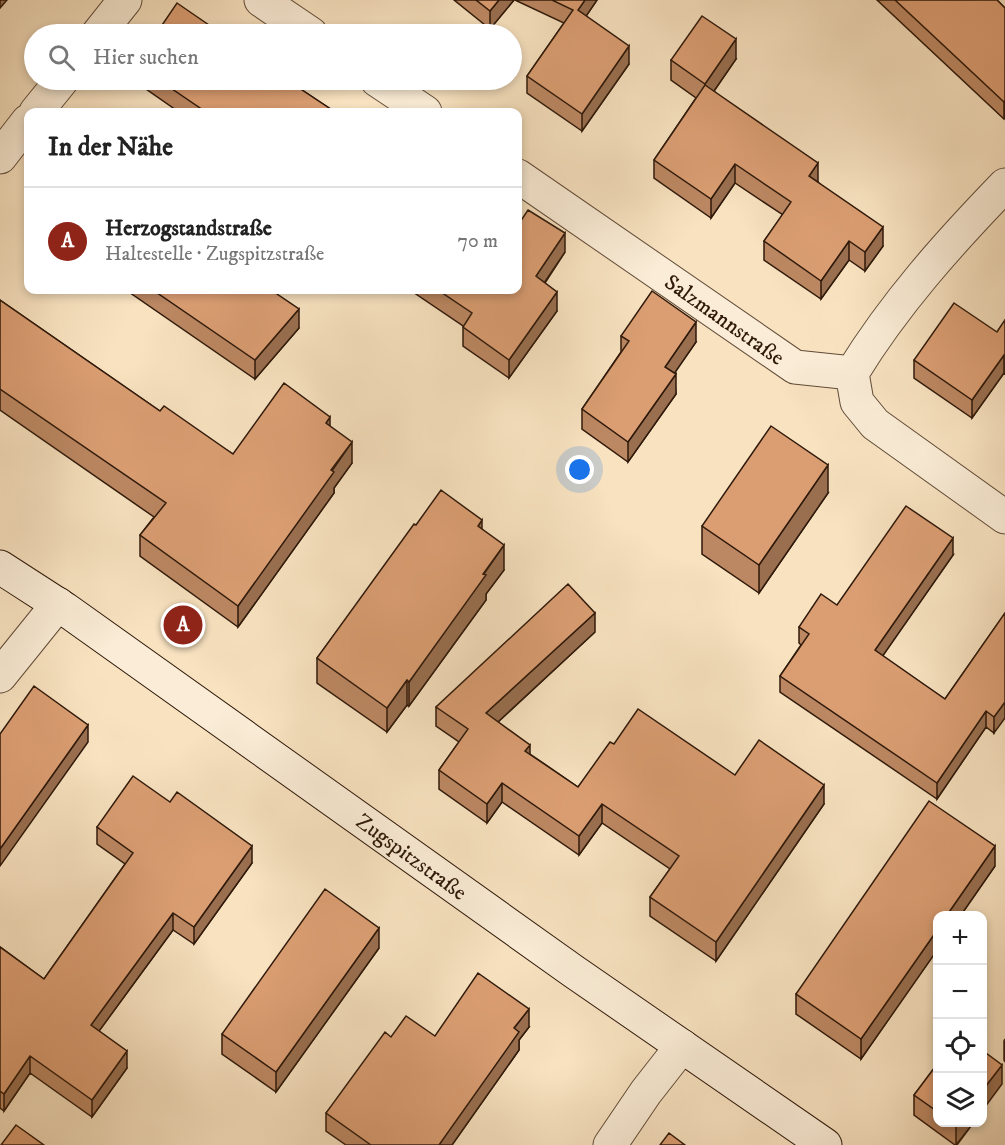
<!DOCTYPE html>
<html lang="de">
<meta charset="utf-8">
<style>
body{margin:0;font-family:"IM FELL DW Pica",serif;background:#f2f2f2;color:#222}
.controls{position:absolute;right:18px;bottom:18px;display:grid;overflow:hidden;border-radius:12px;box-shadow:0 3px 9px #0003}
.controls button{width:54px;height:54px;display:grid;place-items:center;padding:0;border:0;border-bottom:2px solid #e0e0e0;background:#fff;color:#222;font:30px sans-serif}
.you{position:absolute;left:580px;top:470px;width:21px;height:21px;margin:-15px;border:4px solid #fff;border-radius:50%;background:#1a73e8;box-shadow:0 0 0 9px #1a73e833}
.badge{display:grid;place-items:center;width:39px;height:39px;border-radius:50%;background:#8f2418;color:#fff;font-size:20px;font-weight:700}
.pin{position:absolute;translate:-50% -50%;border:3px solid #fff;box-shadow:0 2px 6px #0006}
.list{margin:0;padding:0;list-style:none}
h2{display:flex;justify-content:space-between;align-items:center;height:78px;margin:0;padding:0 24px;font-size:26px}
h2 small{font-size:20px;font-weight:400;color:#767676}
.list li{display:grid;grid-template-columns:39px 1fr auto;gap:18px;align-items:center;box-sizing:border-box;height:108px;padding:0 24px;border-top:2px solid #e0e0e0}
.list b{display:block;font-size:22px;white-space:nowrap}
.list p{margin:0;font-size:20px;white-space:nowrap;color:#767676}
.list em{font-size:20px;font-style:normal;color:#767676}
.icon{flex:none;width:33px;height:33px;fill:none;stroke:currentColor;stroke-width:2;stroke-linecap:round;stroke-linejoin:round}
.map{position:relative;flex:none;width:1005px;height:1145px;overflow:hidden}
.search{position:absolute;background:#fff;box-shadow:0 3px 9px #0003;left:24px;top:24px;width:498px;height:66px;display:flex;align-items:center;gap:15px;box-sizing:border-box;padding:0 21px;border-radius:33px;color:#767676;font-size:22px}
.panel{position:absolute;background:#fff;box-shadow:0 3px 9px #0003;left:24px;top:108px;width:498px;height:186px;border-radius:12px}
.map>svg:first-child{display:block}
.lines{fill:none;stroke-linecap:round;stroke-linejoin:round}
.street-casing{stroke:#614b38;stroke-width:35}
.secondary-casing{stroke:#2f190a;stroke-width:35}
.street{stroke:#faecd6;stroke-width:33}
.secondary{stroke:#faecd6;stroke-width:33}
.wall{fill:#bc8863;stroke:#2f190a;stroke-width:1.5}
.shaded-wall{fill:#996f50;stroke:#2f190a;stroke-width:1.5}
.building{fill:#db9e73;stroke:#2f190a;stroke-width:1.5}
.labels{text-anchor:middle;stroke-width:5;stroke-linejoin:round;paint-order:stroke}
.street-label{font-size:22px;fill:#2f190a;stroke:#faecd6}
</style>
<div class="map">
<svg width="1005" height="1145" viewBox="0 0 1005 1145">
<rect width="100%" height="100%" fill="#f8e2c0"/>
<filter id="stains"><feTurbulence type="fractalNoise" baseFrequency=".00333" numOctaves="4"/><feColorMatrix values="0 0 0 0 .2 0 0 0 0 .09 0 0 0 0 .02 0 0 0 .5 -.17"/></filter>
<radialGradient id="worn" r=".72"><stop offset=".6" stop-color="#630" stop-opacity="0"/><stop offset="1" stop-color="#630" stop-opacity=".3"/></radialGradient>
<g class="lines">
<g class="street-casing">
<path id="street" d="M261,0L311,34
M98,34L125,0
M377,80L425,112
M36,112L62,80
M0,157L28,121
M518,176L795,367L852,373L857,402L875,424L1005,517
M852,373C895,303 948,244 1005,185
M0,676L58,604
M610,1145L646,1092L682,1046"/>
</g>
<g class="secondary-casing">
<path id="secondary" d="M0,567L65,609L573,971L825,1145"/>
</g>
<use href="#street" class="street"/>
<use href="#secondary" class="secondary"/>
</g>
<path class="wall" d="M454,0H514L490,29Z
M515,0H597L586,16L629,64L582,131L527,93V76L564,23Z
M877,0H997L1005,8V117L1004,119Z
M736,59L714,91L818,182L883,246L865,271L849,260L821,299L764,260V241L783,215L735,183L711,218L654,178V160L696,98L671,80V60Z
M136,80H287L335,112H179L136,82Z
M565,252L545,283L557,311L509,378L463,346V326L410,290H518Z
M126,290H271L299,328L255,379Z
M0,300L160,411L233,454L330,427L352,463L334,488V493L238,627L140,556V535L154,517L0,410Z
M1005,320V374L1004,373L972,418L914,378V360L997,332Z
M621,336L696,342L674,373L676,394L628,462L582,429V409L621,352Z
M828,493L759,593L702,554V526Z
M416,525L482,530L504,570L486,594V600L409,706L407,705L387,732L317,683V658Z
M953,555L882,656L945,699L1005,613L994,733L986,727L937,799L780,692V676L801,645L799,643V627L837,605Z
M595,632L498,722L530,754L578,787L614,744L735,775L824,804L716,961L650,916V897L670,869L602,823L579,855L502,802L487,823L439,789V770L459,742L436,726V707Z
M97,827L252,863L194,944L173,930L99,1031L127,1068L92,1117L30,1073L4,1111L0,1108V947L44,979L125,864L97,844Z
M995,866L861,1059L796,1014V994Z
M379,948L276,1092L222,1054V1034Z
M529,1027L519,1040V1050L452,1145H346L326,1131V1113L391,1037L435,1036Z
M1005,1039V1062L1004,1060V1041Z
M938,1063V1122H974L957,1145H955L914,1115V1095Z"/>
<path class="shaded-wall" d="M0,0H7L0,8Z
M499,0H514L490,29V11Z
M585,0H597L578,28V10Z
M736,39V59L705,104V84Z
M629,46V64L582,131V114Z
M1005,100V117L1004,119V102Z
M818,163V182L809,176Z
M735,164V183L711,218V199Z
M883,227V246L865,271V252Z
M565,233V252L536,295V276Z
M849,241V260L821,299V281Z
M557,292V311L509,378V360Z
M299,309V328L255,379V360Z
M696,322V342L665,387V367Z
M1004,355V373L972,418V400Z
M676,374V394L628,462V442Z
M330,417V438L326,423Z
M352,442V463L334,488V493L238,627V606Z
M828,465V493L759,593V565Z
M482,520V544L478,526Z
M953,538V555L875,667V650Z
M504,545V570L486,594V600L409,706V682Z
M595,613V632L486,733V713Z
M407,680V705L387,732V708Z
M1005,702V718L994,733V717Z
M986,711V727L937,799V783Z
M88,725V742L0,866V849Z
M530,745V764L525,751Z
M502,783V802L487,823V804Z
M824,785V804L716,961V942Z
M602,804V823L579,855V836Z
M252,846V863L194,944V927Z
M995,846V866L961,915H947Z
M173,913V930L91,1042V1025Z
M379,928V948L276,1092V1072Z
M938,929V949L861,1059V1039Z
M529,1009V1027L519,1040V1050L452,1145H439L514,1028Z
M127,1051V1068L92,1117V1100Z
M30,1056V1073L4,1111V1094Z
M1002,1065V1084L982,1111V1091Z
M959,1122H974L956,1145V1126Z"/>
<path class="building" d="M476,0H499L490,11Z
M552,0H585L578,10L629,46L582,114L527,76L573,10Z
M895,0H997L1005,8V100L1004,102Z
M177,3L222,34H156Z
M702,16L736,39L705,84L671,60Z
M159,80H287L335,112H206Z
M705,85L818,163L809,176L883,227L865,252L849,241L821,281L764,241L791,202L735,164L711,199L654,160Z
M528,210L565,233L536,276L557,292L509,360L463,327L472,313L438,290H518V225Z
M153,290H271L299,309L255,360Z
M652,291L696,322L665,367L676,374L628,442L582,409L629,341L621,336Z
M0,300L160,411L164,406L233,454L284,383L330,417L326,423L352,442L331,470L334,472L238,606L140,535L166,503L0,389Z
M954,303L997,332L1005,320V356L1004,355L972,400L914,360Z
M771,426L828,465L759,565L702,526Z
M441,490L482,520L478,526L504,545L483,574L486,575L409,682L407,680L387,708L317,658L414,524L416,525Z
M906,506L953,538L875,650L945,699L1005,613V702L994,717L986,711L937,783L780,676L809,634L799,627L821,594L837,605Z
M568,584L595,613L486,713L530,745L525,751L578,787L610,742L614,744L638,709L735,775L759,740L824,785L716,942L650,897L679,856L602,804L579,836L502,783L487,804L439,770L468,729L436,707Z
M34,686L88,725L0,849V734Z
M133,776L170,802L177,792L252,846L194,927L173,913L91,1025L127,1051L92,1100L30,1056L4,1094L0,1091V947L44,979L133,853L97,827Z
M929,801L995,846L947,915H938V929L861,1039L796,994Z
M325,889L379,928L276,1072L222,1034Z
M478,973L529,1009L514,1028L519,1032L439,1145H371L326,1113L385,1032L391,1037L406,1016L435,1036Z
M982,1050L1002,1065L982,1091Z
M938,1063V1112L914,1095Z
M951,1122H959L956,1126Z
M16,1125L44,1145H1Z
M669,1133L685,1145H660Z"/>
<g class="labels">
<g class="street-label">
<text transform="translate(725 319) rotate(35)" y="8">Salzmannstraße</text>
<text transform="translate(412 856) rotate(36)" y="8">Zugspitzstraße</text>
</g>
</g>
<rect width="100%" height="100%" filter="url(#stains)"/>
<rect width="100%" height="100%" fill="url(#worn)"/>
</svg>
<div class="controls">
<button>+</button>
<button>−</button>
<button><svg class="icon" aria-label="locate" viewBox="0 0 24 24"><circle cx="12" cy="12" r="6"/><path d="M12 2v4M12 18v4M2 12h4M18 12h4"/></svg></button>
<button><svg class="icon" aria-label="layers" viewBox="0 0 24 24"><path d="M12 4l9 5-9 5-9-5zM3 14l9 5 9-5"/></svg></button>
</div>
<div class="you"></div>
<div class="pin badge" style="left:183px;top:625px">A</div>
<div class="search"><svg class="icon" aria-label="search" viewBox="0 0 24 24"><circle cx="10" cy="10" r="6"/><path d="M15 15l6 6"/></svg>Hier suchen</div>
<section class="panel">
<h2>In der Nähe<small></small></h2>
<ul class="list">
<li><span class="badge">A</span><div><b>Herzogstandstraße</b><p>Haltestelle · Zugspitzstraße</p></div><em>70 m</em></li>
</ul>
</section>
</div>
